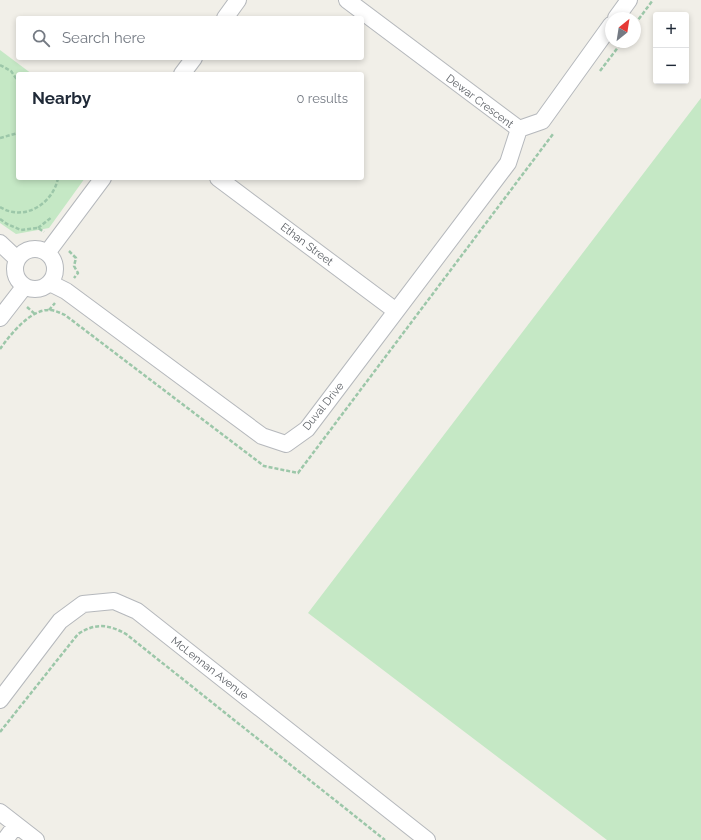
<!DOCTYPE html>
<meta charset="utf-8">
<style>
body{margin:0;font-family:Raleway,sans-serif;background:#f2f2f3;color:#1f2937}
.controls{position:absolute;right:12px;top:12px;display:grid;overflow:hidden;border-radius:4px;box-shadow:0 2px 6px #0003}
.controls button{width:36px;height:36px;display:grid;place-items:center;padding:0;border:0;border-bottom:1px solid #e0e1e3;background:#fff;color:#1f2937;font:20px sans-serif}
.compass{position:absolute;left:605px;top:12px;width:36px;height:36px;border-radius:50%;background:#fff;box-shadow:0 2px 6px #0003;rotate:30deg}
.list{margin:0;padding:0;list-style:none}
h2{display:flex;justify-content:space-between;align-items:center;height:52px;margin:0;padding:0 16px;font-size:17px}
h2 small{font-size:13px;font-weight:400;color:#747a83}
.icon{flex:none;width:22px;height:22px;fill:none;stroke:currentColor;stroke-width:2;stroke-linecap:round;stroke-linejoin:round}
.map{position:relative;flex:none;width:701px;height:840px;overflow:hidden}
.search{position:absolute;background:#fff;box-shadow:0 2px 6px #0003;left:16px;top:16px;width:348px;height:44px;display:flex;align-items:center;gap:10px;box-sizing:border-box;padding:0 14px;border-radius:4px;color:#747a83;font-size:15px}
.panel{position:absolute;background:#fff;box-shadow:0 2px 6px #0003;left:16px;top:72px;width:348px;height:108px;border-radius:4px}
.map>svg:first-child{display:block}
.green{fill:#c5e8c5}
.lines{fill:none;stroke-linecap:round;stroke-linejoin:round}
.minor-casing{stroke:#b5b8bc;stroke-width:18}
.path{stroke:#9cc7a9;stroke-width:2.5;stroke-dasharray:4 2;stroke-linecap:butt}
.minor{stroke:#fff;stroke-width:16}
.labels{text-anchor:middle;stroke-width:4;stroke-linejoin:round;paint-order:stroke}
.street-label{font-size:11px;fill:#5f6368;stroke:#fff}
</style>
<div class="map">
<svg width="701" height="840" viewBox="0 0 701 840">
<rect width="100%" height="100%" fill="#f1efe8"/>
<path class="green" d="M0,50L32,74H18V178H85L49,228L16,234L0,223Z
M701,98V840H607L308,613Z"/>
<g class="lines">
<g class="minor-casing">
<path id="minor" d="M347,0L519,129
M225,18L238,0
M616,18L629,0
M182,74L194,58
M519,129L542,121L611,25
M218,178L396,311
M0,243L17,259
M15 269a20 20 0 1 1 40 0a20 20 0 1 1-40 0Z
M47,253L103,178
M50,283L66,291L262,436L286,444L307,429L508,163L519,129
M0,318L24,287
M0,700L60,621L83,604L114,601L137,611L427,840
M0,812L36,840
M5,840L16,825"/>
</g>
<path class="path" d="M635,24L653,0
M0,65L11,71L18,81
M600,71L622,42
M0,138L18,133
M0,207C24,222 53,204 58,178
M0,219L7,224L21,230L38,228L44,232
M38,228L52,217
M69,251L76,258L74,266L78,273L74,278
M27,307L35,314
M49,310L55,303
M0,349C10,335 31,308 51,310C56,311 61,313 65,315L264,466L298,473L553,134
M0,732L78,634C95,623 108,624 126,634L385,840"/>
<use href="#minor" class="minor"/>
</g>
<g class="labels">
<g class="street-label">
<text transform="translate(480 101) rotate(37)" y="4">Dewar Crescent</text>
<text transform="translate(307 244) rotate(37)" y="4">Ethan Street</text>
<text transform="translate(323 406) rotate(-51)" y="4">Duval Drive</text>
<text transform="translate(210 668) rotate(38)" y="4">McLennan Avenue</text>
</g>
</g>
</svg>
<div class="controls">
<button>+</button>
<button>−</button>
</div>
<svg class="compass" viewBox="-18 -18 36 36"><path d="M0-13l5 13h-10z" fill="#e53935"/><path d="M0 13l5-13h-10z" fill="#747a83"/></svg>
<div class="search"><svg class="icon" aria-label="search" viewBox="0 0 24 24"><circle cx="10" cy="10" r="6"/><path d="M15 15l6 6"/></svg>Search here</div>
<section class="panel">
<h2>Nearby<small>0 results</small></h2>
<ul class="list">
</ul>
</section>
</div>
